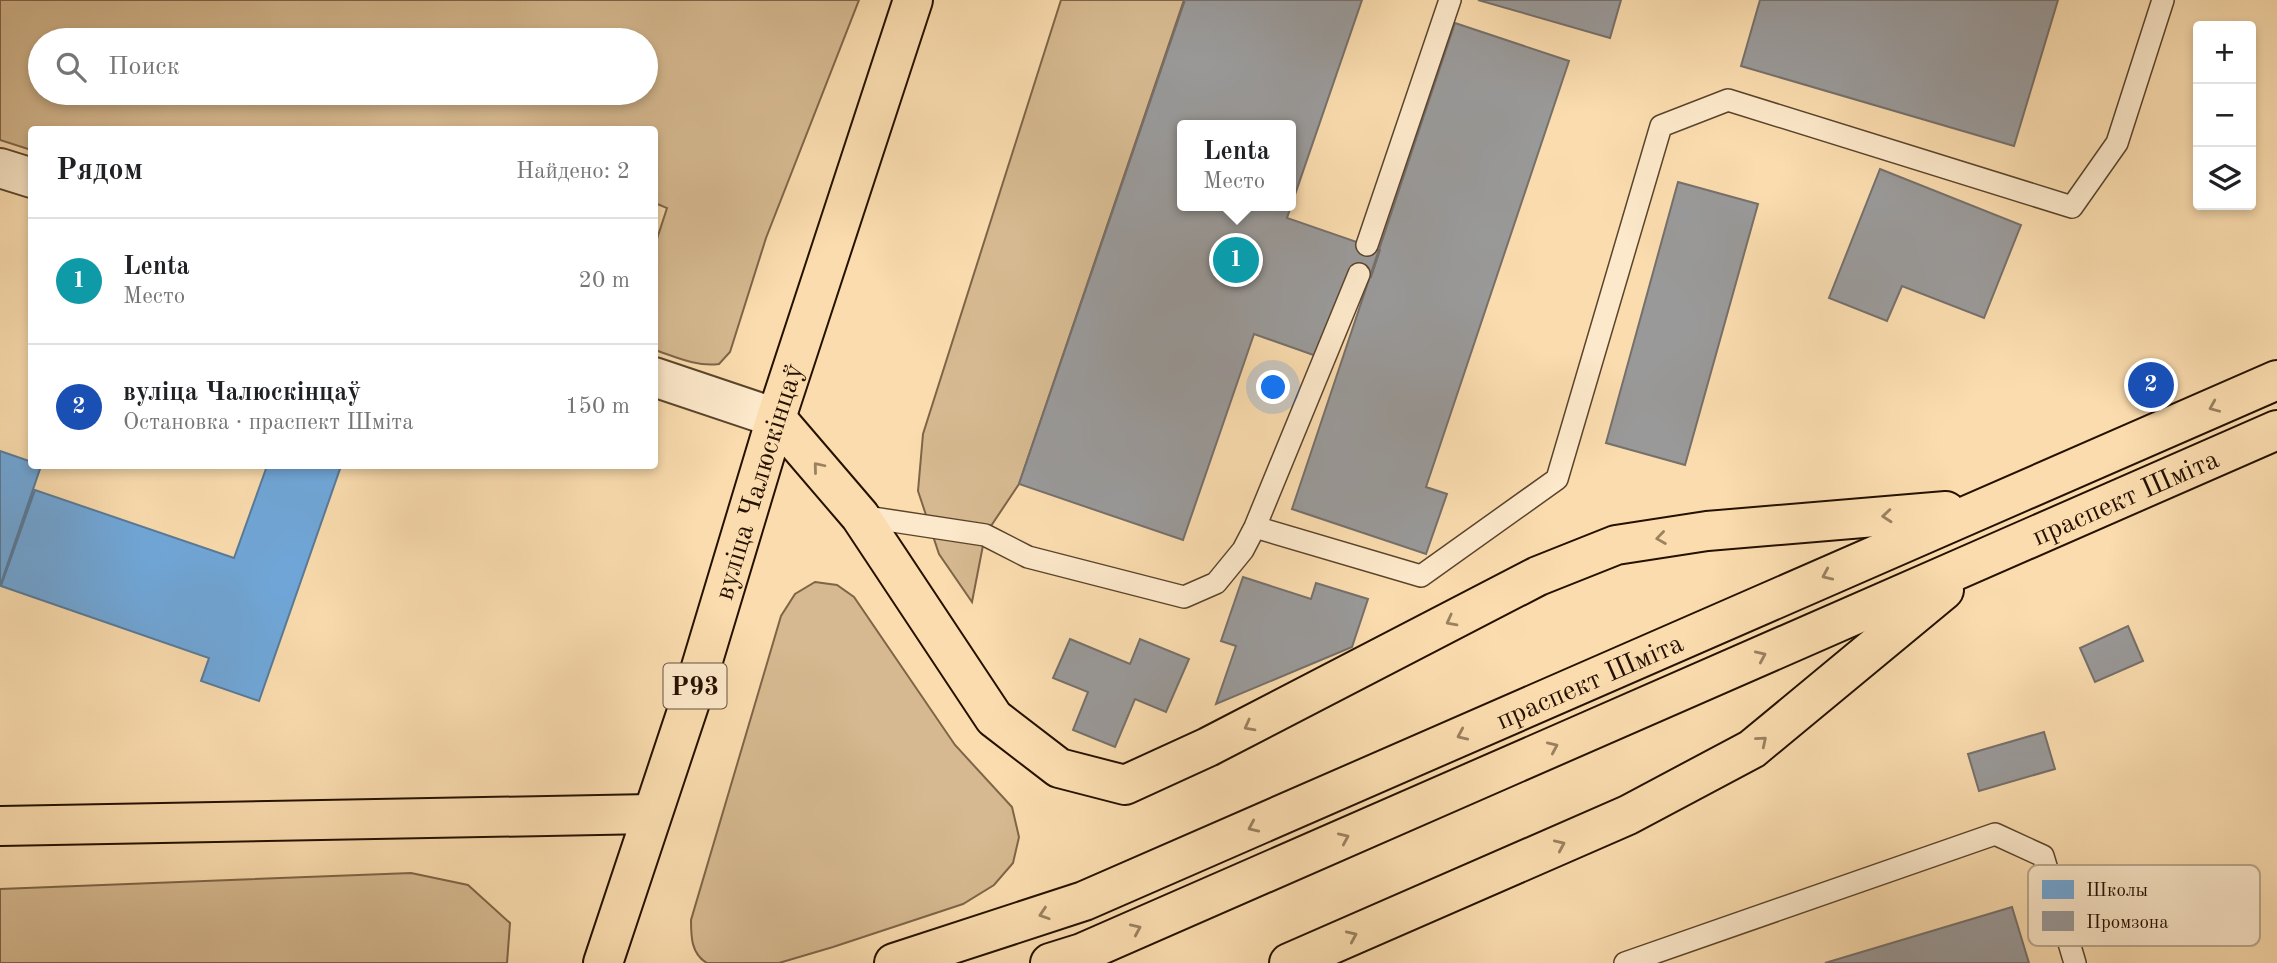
<!DOCTYPE html>
<html lang="ru">
<meta charset="utf-8">
<style>
body{margin:0;font-family:"Old Standard TT",serif;background:#f6f6f6;color:#202124}
.controls{position:absolute;right:21px;top:21px;display:grid;overflow:hidden;border-radius:7px;box-shadow:0 4px 10px #0003}
.controls button{width:63px;height:63px;display:grid;place-items:center;padding:0;border:0;border-bottom:2px solid #e0e0e0;background:#fff;color:#202124;font:35px sans-serif}
.you{position:absolute;left:1274px;top:388px;width:24px;height:24px;margin:-18px;border:5px solid #fff;border-radius:50%;background:#1a73e8;box-shadow:0 0 0 10px #1a73e833}
.badge{display:grid;place-items:center;width:46px;height:46px;border-radius:50%;background:#8f2418;color:#fff;font-size:23px;font-weight:700}
.pin{position:absolute;translate:-50% -50%;border:4px solid #fff;box-shadow:0 2px 7px #0006}
.popup{position:absolute;left:1177px;top:120px;width:119px;height:91px;box-sizing:border-box;display:grid;place-content:center;border-radius:7px;background:#fff;filter:drop-shadow(0 2px 5px #0005);font-size:23px;white-space:nowrap;color:#757577}
.popup b{font-size:26px;color:#202124}
.popup::after{content:'';position:absolute;left:50%;top:100%;margin-left:-14px;border:14px solid transparent;border-top-color:#fff}
.list{margin:0;padding:0;list-style:none}
h2{display:flex;justify-content:space-between;align-items:center;height:91px;margin:0;padding:0 28px;font-size:30px}
h2 small{font-size:23px;font-weight:400;color:#757577}
.list li{display:grid;grid-template-columns:46px 1fr auto;gap:21px;align-items:center;box-sizing:border-box;height:126px;padding:0 28px;border-top:2px solid #e0e0e0}
.list b{display:block;font-size:26px;white-space:nowrap}
.list p{margin:0;font-size:23px;white-space:nowrap;color:#757577}
.list em{font-size:23px;font-style:normal;color:#757577}
.icon{flex:none;width:38px;height:38px;fill:none;stroke:currentColor;stroke-width:2;stroke-linecap:round;stroke-linejoin:round}
.map{position:relative;flex:none;width:2277px;height:963px;overflow:hidden}
.search{position:absolute;background:#fff;box-shadow:0 4px 10px #0003;left:28px;top:28px;width:630px;height:77px;display:flex;align-items:center;gap:18px;box-sizing:border-box;padding:0 24px;border-radius:38px;color:#757577;font-size:26px}
.panel{position:absolute;background:#fff;box-shadow:0 4px 10px #0003;left:28px;top:126px;width:630px;height:343px;border-radius:7px}
.map>svg:first-child{display:block}
.green{fill:#d6b990;stroke:#7e6548;stroke-width:2;fill-rule:evenodd}
.schools{fill:#6fa8dc;stroke:#597b9a;stroke-width:2}
.industry{fill:#999;stroke:#76706b;stroke-width:2;fill-rule:evenodd}
.lines{fill:none;stroke-linecap:round;stroke-linejoin:round}
.lane-casing{stroke:#5a442c;stroke-width:24}
.street-casing{stroke:#5a442c;stroke-width:42}
.primary-casing{stroke:#251100;stroke-width:42}
.lane{stroke:#fce8ca;stroke-width:21}
.street{stroke:#fce8ca;stroke-width:38}
.primary{stroke:#fadcae;stroke-width:38}
.oneway{stroke:#9a8160}
.labels{text-anchor:middle;stroke-width:7;stroke-linejoin:round;paint-order:stroke}
.shield{fill:#fce8ca;stroke:#66523d;stroke-width:2}
.shield-label{font-size:26px;font-weight:bold;fill:#251100}
.street-label{font-size:28px;fill:#251100;stroke:#fce8ca}
.key{fill:#fce8ca;stroke:#bca88d;stroke-width:2}
.key-label{font-size:19px;fill:#251100}
</style>
<div class="map">
<svg width="2277" height="963" viewBox="0 0 2277 963">
<rect width="100%" height="100%" fill="#fadcae"/>
<filter id="stains"><feTurbulence type="fractalNoise" baseFrequency=".00286" numOctaves="4"/><feColorMatrix values="0 0 0 0 .2 0 0 0 0 .09 0 0 0 0 .02 0 0 0 .5 -.17"/></filter>
<radialGradient id="worn" r=".72"><stop offset=".6" stop-color="#630" stop-opacity="0"/><stop offset="1" stop-color="#630" stop-opacity=".3"/></radialGradient>
<path class="green" d="M0,0H859L766,238L730,352L719,364C696,367 676,357 655,350V245L667,208L655,203L654,130H32L31,150L0,140ZM40,40H646V93H40Z
M1061,0H1184L1019,484L985,535L972,602L939,554L918,491L923,434Z
M815,582L837,585L854,597L955,745L1012,807L1019,837L1013,863L994,885L963,904L833,947L779,963H707C691,954 691,936 691,920L781,616L795,594Z
M411,873L468,885L510,923L507,963H0V889Z"/>
<path class="schools" d="M0,451L32,462V466H41L0,586Z
M267,466H341L259,701L201,681L209,658L1,586L35,490L234,558Z"/>
<path class="industry" d="M1185,0H1362L1287,218L1380,250L1371,277L1349,270L1319,357L1254,334L1183,540L1019,484ZM1182,125H1290V206H1182Z
M1478,0H1621L1610,38Z
M1760,0H2058L2014,146L1741,66Z
M1455,23L1569,61L1426,487L1447,494L1426,554L1292,509Z
M1880,169L2021,225L1984,318L1902,286L1887,321L1829,298Z
M1678,182L1758,204L1685,465L1606,443Z
M1243,577L1311,599L1316,583L1368,599L1352,647L1216,704L1236,646L1221,641Z
M2128,626L2143,661L2095,682L2080,648Z
M1070,639L1130,664L1140,639L1189,659L1166,712L1135,699L1115,747L1073,730L1088,692L1053,678Z
M2044,732L2055,769L1979,791L1968,754Z
M2012,907L2029,963H1825Z"/>
<g class="lines">
<g class="lane-casing">
<path id="lane" d="M1367,245L1450,0
M860,516L985,535L1028,557L1184,597L1216,583L1243,550L1255,527L1359,274
M1255,527L1421,576L1557,479L1661,126L1728,100L2072,207L2117,143L2163,0
M1625,963L1995,834L2043,856L2075,963"/>
</g>
<g class="street-casing">
<path id="street" d="M0,168L32,178
M654,377L776,418"/>
</g>
<g class="primary-casing">
<g id="primary">
<path d="M776,418L860,516L994,718L1059,768L1125,785L1208,747L1538,576L1616,545L1707,531L1946,511"/>
<path d="M0,826L651,814"/>
<path id="s1" d="M603,963L695,687L776,418L913,0"/>
<path id="s2" d="M894,963L1084,901L2277,380"/>
<path id="s3" d="M1050,963L1082,953L2277,430"/>
<path d="M1289,963L1628,815L1752,749L1944,590"/>
</g>
</g>
<use href="#lane" class="lane"/>
<use href="#street" class="street"/>
<use href="#primary" class="primary"/>
</g>
<defs><path id="oneway-chevron" d="M-2-3.5L2.5 0L-2 3.5" fill="none" stroke-width="1.6" stroke-linecap="round" stroke-linejoin="round" transform="scale(1.75)"/></defs>
<g class="oneway">
<use href="#oneway-chevron" transform="translate(2214 407) rotate(157)"/>
<use href="#oneway-chevron" transform="translate(818 467) rotate(-130)"/>
<use href="#oneway-chevron" transform="translate(1887 516) rotate(175)"/>
<use href="#oneway-chevron" transform="translate(1661 538) rotate(172)"/>
<use href="#oneway-chevron" transform="translate(1827 575) rotate(156)"/>
<use href="#oneway-chevron" transform="translate(1451 621) rotate(152)"/>
<use href="#oneway-chevron" transform="translate(1761 656) rotate(-24)"/>
<use href="#oneway-chevron" transform="translate(1249 726) rotate(152)"/>
<use href="#oneway-chevron" transform="translate(1462 735) rotate(156)"/>
<use href="#oneway-chevron" transform="translate(1762 741) rotate(-40)"/>
<use href="#oneway-chevron" transform="translate(1553 747) rotate(-24)"/>
<use href="#oneway-chevron" transform="translate(1253 827) rotate(156)"/>
<use href="#oneway-chevron" transform="translate(1344 838) rotate(-24)"/>
<use href="#oneway-chevron" transform="translate(1560 845) rotate(-24)"/>
<use href="#oneway-chevron" transform="translate(1044 914) rotate(162)"/>
<use href="#oneway-chevron" transform="translate(1136 929) rotate(-24)"/>
<use href="#oneway-chevron" transform="translate(1352 936) rotate(-24)"/>
</g>
<g class="labels">
<rect class="shield" x="663.5" y="663.5" width="63" height="45" rx="5"/>
<g class="shield-label">
<text x="695" y="695">Р93</text>
</g>
<g class="street-label">
<text dy="10" stroke="none"><textPath href="#s1" startOffset="506">вуліца Чалюскінцаў</textPath></text>
<text dy="10" stroke="none"><textPath href="#s3" startOffset="1172">праспект Шміта</textPath></text>
<text dy="10" stroke="none"><textPath href="#s2" startOffset="751">праспект Шміта</textPath></text>
</g>
</g>
<rect x="2028" y="865" width="232" height="81" rx="10" class="key"/>
<rect x="2042" y="880" width="32" height="19" fill="#6fa8dc"/>
<rect x="2042" y="911" width="32" height="20" fill="#999"/>
<g class="key-label">
<text x="2086" y="896">Школы</text>
<text x="2086" y="928">Промзона</text>
</g>
<rect width="100%" height="100%" filter="url(#stains)"/>
<rect width="100%" height="100%" fill="url(#worn)"/>
</svg>
<div class="controls">
<button>+</button>
<button>−</button>
<button><svg class="icon" aria-label="layers" viewBox="0 0 24 24"><path d="M12 4l9 5-9 5-9-5zM3 14l9 5 9-5"/></svg></button>
</div>
<div class="you"></div>
<div class="pin badge" style="left:1236px;top:260px;background:#0f9aa8">1</div>
<div class="popup"><b>Lenta</b>Место</div>
<div class="pin badge" style="left:2151px;top:385px;background:#1a4fb4">2</div>
<div class="search"><svg class="icon" aria-label="search" viewBox="0 0 24 24"><circle cx="10" cy="10" r="6"/><path d="M15 15l6 6"/></svg>Поиск</div>
<section class="panel">
<h2>Рядом<small>Найдено: 2</small></h2>
<ul class="list">
<li><span class="badge" style="background:#0f9aa8">1</span><div><b>Lenta</b><p>Место</p></div><em>20 m</em></li>
<li><span class="badge" style="background:#1a4fb4">2</span><div><b>вуліца Чалюскінцаў</b><p>Остановка · праспект Шміта</p></div><em>150 m</em></li>
</ul>
</section>
</div>
